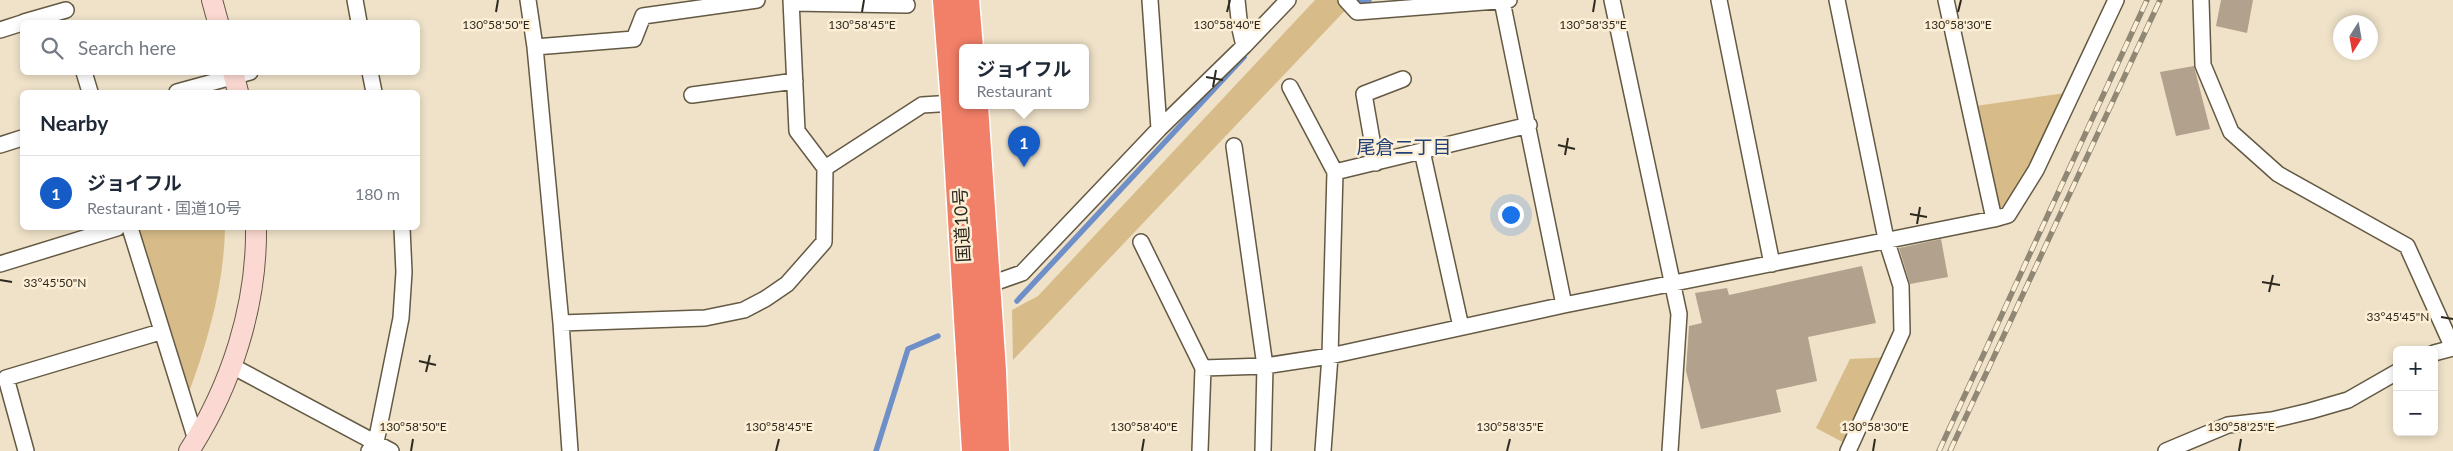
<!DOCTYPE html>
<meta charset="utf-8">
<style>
body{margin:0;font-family:Lato,"Noto Sans JP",sans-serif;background:#f6f6f7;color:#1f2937}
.controls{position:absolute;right:15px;bottom:15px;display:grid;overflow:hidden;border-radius:8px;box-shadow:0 2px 8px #0003}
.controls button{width:45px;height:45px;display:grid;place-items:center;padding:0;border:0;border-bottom:1px solid #e0e1e3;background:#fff;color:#1f2937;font:25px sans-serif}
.compass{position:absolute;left:2333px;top:15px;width:45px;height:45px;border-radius:50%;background:#fff;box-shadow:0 2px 8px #0003;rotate:191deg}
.you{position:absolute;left:1510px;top:214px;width:18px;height:18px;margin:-12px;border:4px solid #fff;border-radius:50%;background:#1a73e8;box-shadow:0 0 0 8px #1a73e833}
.badge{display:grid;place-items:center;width:32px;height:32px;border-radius:50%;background:#165cc7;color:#fff;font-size:16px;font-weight:700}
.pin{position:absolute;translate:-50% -41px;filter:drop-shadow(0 1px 2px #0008)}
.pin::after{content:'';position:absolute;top:26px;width:18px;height:15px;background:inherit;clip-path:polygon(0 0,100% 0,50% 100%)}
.popup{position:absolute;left:959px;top:44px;width:130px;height:65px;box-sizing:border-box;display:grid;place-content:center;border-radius:8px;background:#fff;filter:drop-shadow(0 1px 4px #0005);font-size:16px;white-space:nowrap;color:#747a83}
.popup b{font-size:19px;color:#1f2937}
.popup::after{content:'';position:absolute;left:50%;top:100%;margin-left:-10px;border:10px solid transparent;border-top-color:#fff}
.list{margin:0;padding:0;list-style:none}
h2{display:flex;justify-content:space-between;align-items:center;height:65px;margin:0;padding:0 20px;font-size:21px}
h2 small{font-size:16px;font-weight:400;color:#747a83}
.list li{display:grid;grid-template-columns:32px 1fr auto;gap:15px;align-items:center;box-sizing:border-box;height:75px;padding:0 20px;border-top:1px solid #e0e1e3}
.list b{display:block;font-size:19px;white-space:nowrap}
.list p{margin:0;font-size:16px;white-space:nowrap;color:#747a83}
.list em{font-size:16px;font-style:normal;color:#747a83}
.icon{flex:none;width:28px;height:28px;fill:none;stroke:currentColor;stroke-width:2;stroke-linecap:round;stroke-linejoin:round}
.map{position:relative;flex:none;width:2453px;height:451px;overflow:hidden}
.search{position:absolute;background:#fff;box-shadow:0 2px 8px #0003;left:20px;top:20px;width:400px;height:55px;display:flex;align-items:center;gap:12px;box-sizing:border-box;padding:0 18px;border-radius:8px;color:#747a83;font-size:19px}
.panel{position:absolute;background:#fff;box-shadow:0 2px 8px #0003;left:20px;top:90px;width:400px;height:140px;border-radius:8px}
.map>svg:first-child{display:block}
.green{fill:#d7bc89}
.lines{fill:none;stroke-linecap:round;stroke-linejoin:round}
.stream{stroke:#6e8fc8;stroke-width:5.5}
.building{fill:#b2a18c}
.street-casing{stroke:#645943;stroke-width:18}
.secondary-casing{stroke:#645943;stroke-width:22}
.highway-casing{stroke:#fff;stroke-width:29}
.street{stroke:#fff;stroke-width:15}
.secondary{stroke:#fbd9d2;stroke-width:20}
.highway{stroke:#f27f68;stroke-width:26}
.rail-casing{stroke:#908775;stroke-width:5.5}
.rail{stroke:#fdefd6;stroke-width:4;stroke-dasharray:11;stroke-linecap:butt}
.ticks{fill:none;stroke:#2d291f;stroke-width:2}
.labels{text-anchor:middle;stroke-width:5;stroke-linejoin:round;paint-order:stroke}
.street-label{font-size:18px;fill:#2d291f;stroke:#fdefd6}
.neighbourhood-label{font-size:19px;fill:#204177;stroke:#fdefd6}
.ticks-label{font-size:12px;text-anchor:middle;fill:#2d291f;stroke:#fdefd6;stroke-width:5;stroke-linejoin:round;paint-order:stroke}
</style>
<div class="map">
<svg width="2453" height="451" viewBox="0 0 2453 451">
<rect width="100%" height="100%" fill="#efe2c9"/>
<path class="green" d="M1315,0H1355L1013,360L1012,310L1038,296Z
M2072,92L2008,215L1994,219L1969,107Z
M137,228H225C224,285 208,341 188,395Z
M1891,357L1850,446L1816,428L1850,359Z"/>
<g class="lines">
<path class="stream" d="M1351,1L1369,0
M1017,301L1244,57
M876,451L908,349L938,336"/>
</g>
<path class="building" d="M2221,0H2253L2247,33L2216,26Z
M2194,66L2210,129L2176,136L2160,72Z
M1941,239L1948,277L1910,284L1899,248Z
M1862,266L1876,323L1808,337L1817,381L1776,390L1781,412L1701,429L1686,371L1689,326L1702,323L1695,293L1727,288L1729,295Z"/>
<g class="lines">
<g class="street-casing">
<path id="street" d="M355,0L359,22
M528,0L535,47L561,323L570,451
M1150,0L1159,129
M1237,0L1240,29L1244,46
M1346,0L1357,12L1509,0
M1612,0L1679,314L1670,451
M1719,0L1772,264
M1837,0L1886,239L1901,286L1902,332L1848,451
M2201,0L2203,65L2231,132L2278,174L2407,246L2453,348
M1502,1L1564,305
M792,3L907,5
M24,22L66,10
M0,30L22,23
M535,47L634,39L643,16L757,0
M84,72L90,92
M370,72L374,92
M1290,87L1335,172L1330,356L1323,451
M177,92L250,72
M692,95L795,81
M0,145L22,138
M1234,146L1265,366L1263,451
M1422,151L1461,327
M1376,163L1364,94L1403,79
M825,168L922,105L954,103
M1335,172L1529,125
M1994,219L2008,215L2036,170L2116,0
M130,228L196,440
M1141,242L1203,368L1200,451
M0,264L117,228
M984,290L988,285L1022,273L1159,129L1244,46L1288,0
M561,323L705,318L744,310L765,299L787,284L824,242L825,168L797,131L791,0
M2434,353L2453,348
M232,366L391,451
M1203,368L1265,366L1330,356L1564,305L1994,219L1946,0
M26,451L6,378L160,332
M369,451L376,442L401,318L404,272L402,228
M2166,451L2228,425L2272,420L2310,411L2348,400L2397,372"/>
</g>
<g class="secondary-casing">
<path id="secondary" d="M212,0L218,22
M233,72L238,92
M189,451C231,386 257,306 256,228"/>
</g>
<g class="highway-casing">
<path id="highway" d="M946,0L954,103L975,451
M966,0L970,48
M975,106L993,371L996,451"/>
</g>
<use href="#street" class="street"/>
<use href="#secondary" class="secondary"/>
<use href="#highway" class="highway"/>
<g class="rail-casing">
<path id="rail" d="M1939,451L2147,0
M1950,451L2160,0"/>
</g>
<use href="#rail" class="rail"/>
</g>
<path class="ticks" d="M496,12L498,0M862,12L864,0M1227,12L1230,0M1593,12L1595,0M1958,12L1961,0M1206,77L1223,80M1213,87L1216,70M1558,145L1575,149M1565,155L1568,138M1910,214L1927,217M1917,224L1920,207M0,280L12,282M2262,282L2280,285M2269,292L2273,275M2441,317L2453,319M419,361L436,365M426,372L430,355M411,451L413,439M776,451L779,439M1142,451L1144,439M1507,451L1510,439M1873,451L1875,439M2239,451L2241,439"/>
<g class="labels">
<g class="street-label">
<text transform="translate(962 225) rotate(-93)" y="6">国道10号</text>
</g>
<g class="neighbourhood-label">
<text x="1404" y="154">尾倉二丁目</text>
</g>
</g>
<g class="ticks-label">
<text x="496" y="29">130°58'50"E</text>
<text x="862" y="29">130°58'45"E</text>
<text x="1227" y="29">130°58'40"E</text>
<text x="1593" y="29">130°58'35"E</text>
<text x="1958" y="29">130°58'30"E</text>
<text x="55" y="287">33°45'50"N</text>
<text x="2398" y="321">33°45'45"N</text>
<text x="413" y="431">130°58'50"E</text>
<text x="779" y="431">130°58'45"E</text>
<text x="1144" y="431">130°58'40"E</text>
<text x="1510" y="431">130°58'35"E</text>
<text x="1875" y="431">130°58'30"E</text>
<text x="2241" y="431">130°58'25"E</text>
</g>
</svg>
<div class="controls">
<button>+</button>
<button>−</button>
</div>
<svg class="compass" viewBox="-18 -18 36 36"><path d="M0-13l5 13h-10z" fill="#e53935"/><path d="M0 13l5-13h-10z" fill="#747a83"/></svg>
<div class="you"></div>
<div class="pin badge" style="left:1024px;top:167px">1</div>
<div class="popup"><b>ジョイフル</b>Restaurant</div>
<div class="search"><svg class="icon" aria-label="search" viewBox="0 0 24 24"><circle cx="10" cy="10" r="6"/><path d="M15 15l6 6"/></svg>Search here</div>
<section class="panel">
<h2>Nearby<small></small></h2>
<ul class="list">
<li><span class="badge">1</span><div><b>ジョイフル</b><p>Restaurant · 国道10号</p></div><em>180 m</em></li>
</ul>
</section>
</div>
